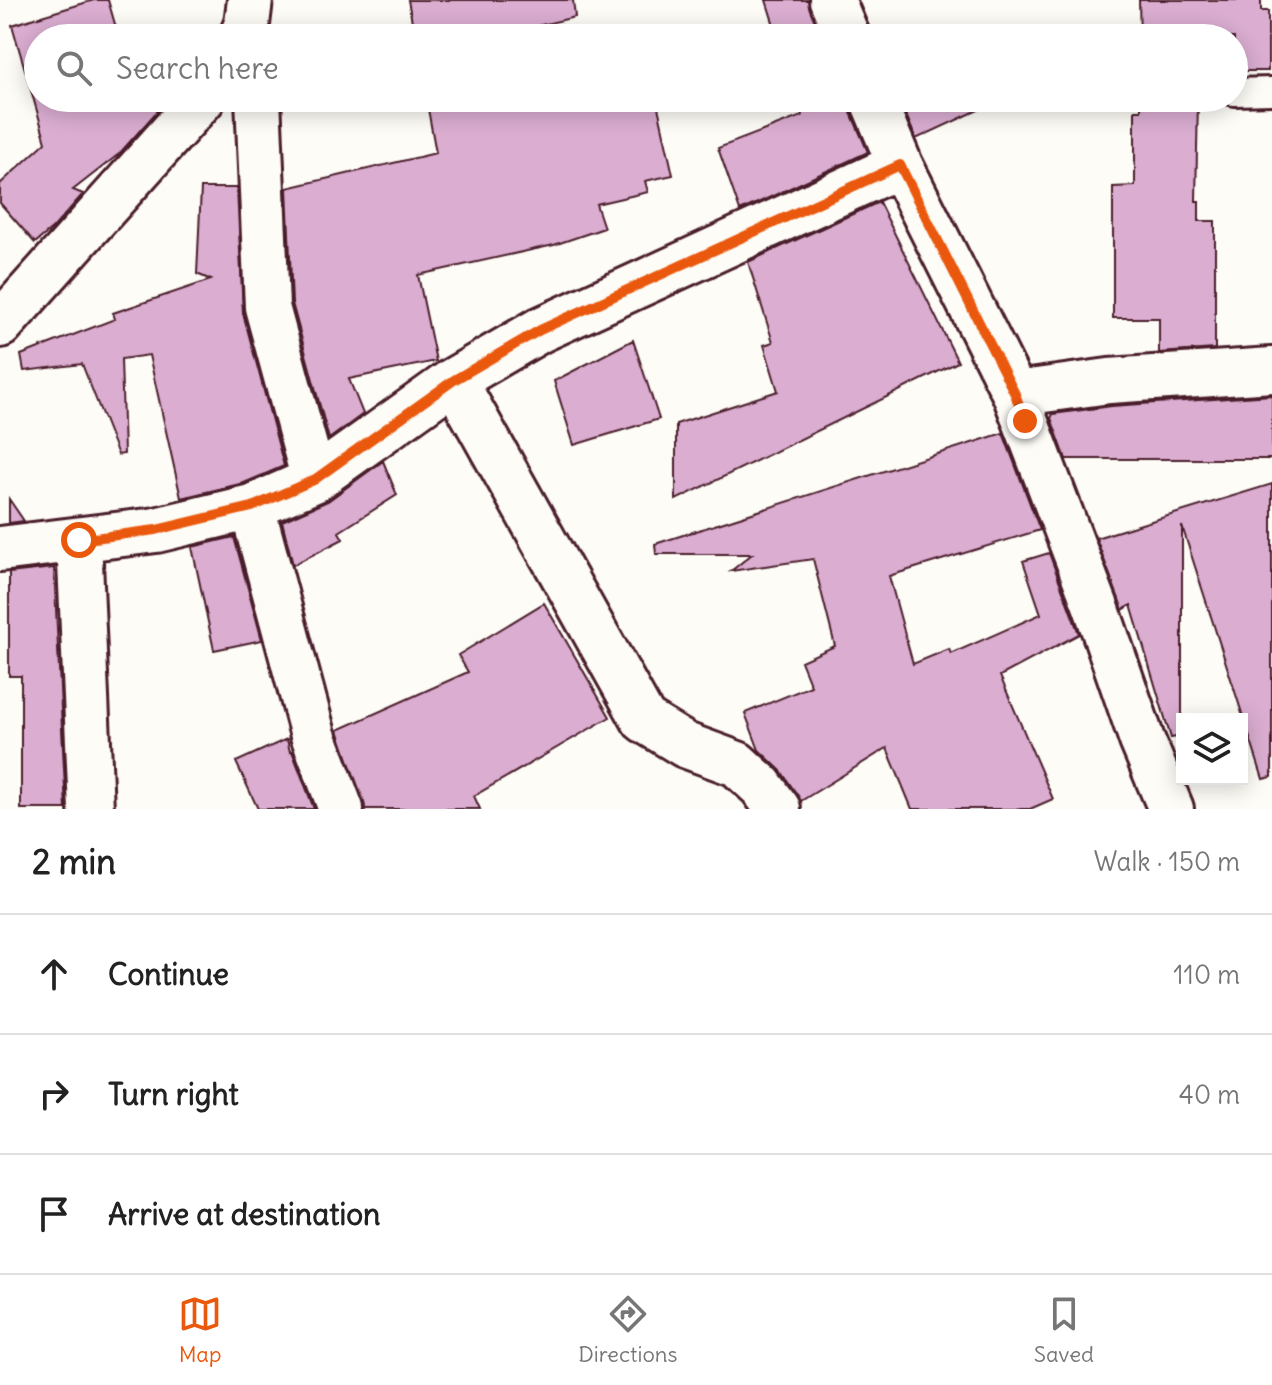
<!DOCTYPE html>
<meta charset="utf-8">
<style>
body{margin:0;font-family:Delius,sans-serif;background:#f6f6f6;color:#222}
.controls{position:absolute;right:24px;bottom:24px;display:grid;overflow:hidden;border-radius:0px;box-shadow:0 4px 20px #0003}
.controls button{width:72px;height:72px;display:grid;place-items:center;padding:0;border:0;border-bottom:2px solid #e0e0e0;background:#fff;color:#222;font:40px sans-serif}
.stop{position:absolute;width:24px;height:24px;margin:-18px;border:6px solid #ea580c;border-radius:50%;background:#fff}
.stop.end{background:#ea580c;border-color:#fff;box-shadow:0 2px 8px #0008}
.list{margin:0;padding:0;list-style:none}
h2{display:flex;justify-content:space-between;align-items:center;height:104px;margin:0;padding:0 32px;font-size:34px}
h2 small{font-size:26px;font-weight:400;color:#767676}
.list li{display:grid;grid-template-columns:52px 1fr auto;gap:24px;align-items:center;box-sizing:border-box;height:120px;padding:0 32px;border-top:2px solid #e0e0e0}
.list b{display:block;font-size:30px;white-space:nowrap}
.list em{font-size:26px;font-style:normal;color:#767676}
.icon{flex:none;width:44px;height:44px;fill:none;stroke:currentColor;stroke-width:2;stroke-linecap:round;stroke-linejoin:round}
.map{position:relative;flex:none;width:1272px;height:809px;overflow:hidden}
.search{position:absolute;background:#fff;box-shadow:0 4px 20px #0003;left:24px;right:24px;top:24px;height:88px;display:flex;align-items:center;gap:20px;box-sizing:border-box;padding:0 28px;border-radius:44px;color:#767676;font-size:30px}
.sheet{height:464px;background:#fff}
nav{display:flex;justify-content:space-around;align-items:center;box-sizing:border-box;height:112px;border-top:2px solid #e0e0e0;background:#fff;font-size:22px;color:#767676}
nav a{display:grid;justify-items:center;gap:4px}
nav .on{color:#ea580c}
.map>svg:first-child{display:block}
.building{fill:#daadd1;stroke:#4a1f2b;stroke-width:2}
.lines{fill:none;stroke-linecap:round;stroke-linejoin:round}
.service-casing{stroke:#4a1f2b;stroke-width:32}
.minor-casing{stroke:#4a1f2b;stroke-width:50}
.service{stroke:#fdfcf7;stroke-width:26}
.minor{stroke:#fdfcf7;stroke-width:44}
.route{stroke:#ea580c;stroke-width:10}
</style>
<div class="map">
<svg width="1272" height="809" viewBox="0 0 1272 809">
<rect width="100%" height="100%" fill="#fdfcf7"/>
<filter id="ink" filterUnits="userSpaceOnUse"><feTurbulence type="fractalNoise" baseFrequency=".0125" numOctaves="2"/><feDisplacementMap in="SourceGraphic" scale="16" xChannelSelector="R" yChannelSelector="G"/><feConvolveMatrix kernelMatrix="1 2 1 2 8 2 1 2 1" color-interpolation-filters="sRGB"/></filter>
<g filter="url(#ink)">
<path class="building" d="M94,0H108L119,38H38V98H169L119,154L73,190L83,194L53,228L35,243L0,203V184L46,142L12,25Z
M408,0H573L575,17L486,38H415Z
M766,0H808L821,38H778Z
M1139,0H1261V11H1268V71H1234V38H1140Z
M426,98H656L673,175L645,181L648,192L596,204L604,228L554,245L418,275L436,361L349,379L363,414L329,439L292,303L287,188L436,153Z
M797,98H848L849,108L868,152L740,211L718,148L802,116Z
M899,98H1004L916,139Z
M1141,98H1198L1196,201H1199V221H1215V349L1159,353V318H1113V187L1135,186V110H1141Z
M201,188H237L243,313L284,466L244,483L181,498L149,355L121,359L124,454L118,455L82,364L24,371L21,355L115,319L113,313L211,280L197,274Z
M879,202L958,362L676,500V424L778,391L764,345L773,342L748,262Z
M633,340L659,419L574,445L554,381Z
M1272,395V459H1066L1051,418L1053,414L1112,406Z
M1003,433L1040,530L889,576L913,664L949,649L951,654L1041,614L1023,561L1049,553L1079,634L1000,676L1053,799L1030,809H912L887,748L801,801L781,771L759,750L745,713L811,686L801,661L835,646L813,559L731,571L752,554H656L655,544Z
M383,461L397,495L339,532L343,539L293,565L282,521L328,501Z
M1272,484V777L1263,779L1182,526V736L1171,738L1131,605L1123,610L1096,538Z
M9,499L24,521L9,523Z
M234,537L262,640L214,650L192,547Z
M54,568L66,809H21V676H9V573Z
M544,603L610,717L474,796L480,809H365L338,730L468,672L458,655Z
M287,739L290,752L292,751L314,809H258L236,762Z"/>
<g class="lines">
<g class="service-casing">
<path id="service" d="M1234,92L1272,91"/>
</g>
<g class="minor-casing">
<path id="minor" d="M832,0L848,38
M241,38L247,24L250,0
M258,98L267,307L314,480
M872,98L900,165L1015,394L1096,607L1142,740L1171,809
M0,325L203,98
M454,380L644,720L685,745L737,764L761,786L778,809
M1015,394L1109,381L1272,370
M252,507L313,735L341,809
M79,540L91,809
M0,549L156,530L252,507L314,480L454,380L540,330L900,165"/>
</g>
<use href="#service" class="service"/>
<use href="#minor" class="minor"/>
</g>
</g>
<g class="lines" filter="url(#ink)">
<path class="route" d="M79,540L156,530L252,507L314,480L454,380L540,330L900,165L1015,394L1025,421"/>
</g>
</svg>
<div class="controls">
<button><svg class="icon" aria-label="layers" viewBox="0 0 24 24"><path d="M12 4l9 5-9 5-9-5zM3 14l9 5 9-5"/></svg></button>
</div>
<div class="stop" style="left:79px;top:540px"></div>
<div class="stop end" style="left:1025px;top:421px"></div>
<div class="search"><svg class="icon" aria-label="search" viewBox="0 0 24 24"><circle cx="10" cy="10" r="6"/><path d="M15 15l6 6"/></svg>Search here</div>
</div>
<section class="sheet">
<h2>2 min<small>Walk · 150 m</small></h2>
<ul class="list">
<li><svg class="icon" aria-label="ahead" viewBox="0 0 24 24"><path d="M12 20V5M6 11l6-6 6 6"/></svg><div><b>Continue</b></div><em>110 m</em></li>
<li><svg class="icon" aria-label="right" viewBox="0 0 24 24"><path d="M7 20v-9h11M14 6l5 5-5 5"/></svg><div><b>Turn right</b></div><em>40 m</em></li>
<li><svg class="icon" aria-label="arrive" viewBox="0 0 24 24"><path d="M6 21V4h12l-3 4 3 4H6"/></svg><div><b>Arrive at destination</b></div></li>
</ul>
</section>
<nav>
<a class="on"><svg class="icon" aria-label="map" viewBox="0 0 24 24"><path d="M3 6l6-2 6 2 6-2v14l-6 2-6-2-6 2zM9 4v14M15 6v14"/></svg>Map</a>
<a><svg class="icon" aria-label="directions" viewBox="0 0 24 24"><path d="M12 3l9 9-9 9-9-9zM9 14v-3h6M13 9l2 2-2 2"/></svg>Directions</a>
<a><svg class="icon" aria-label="saved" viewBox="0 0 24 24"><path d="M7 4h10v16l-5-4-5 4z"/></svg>Saved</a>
</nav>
